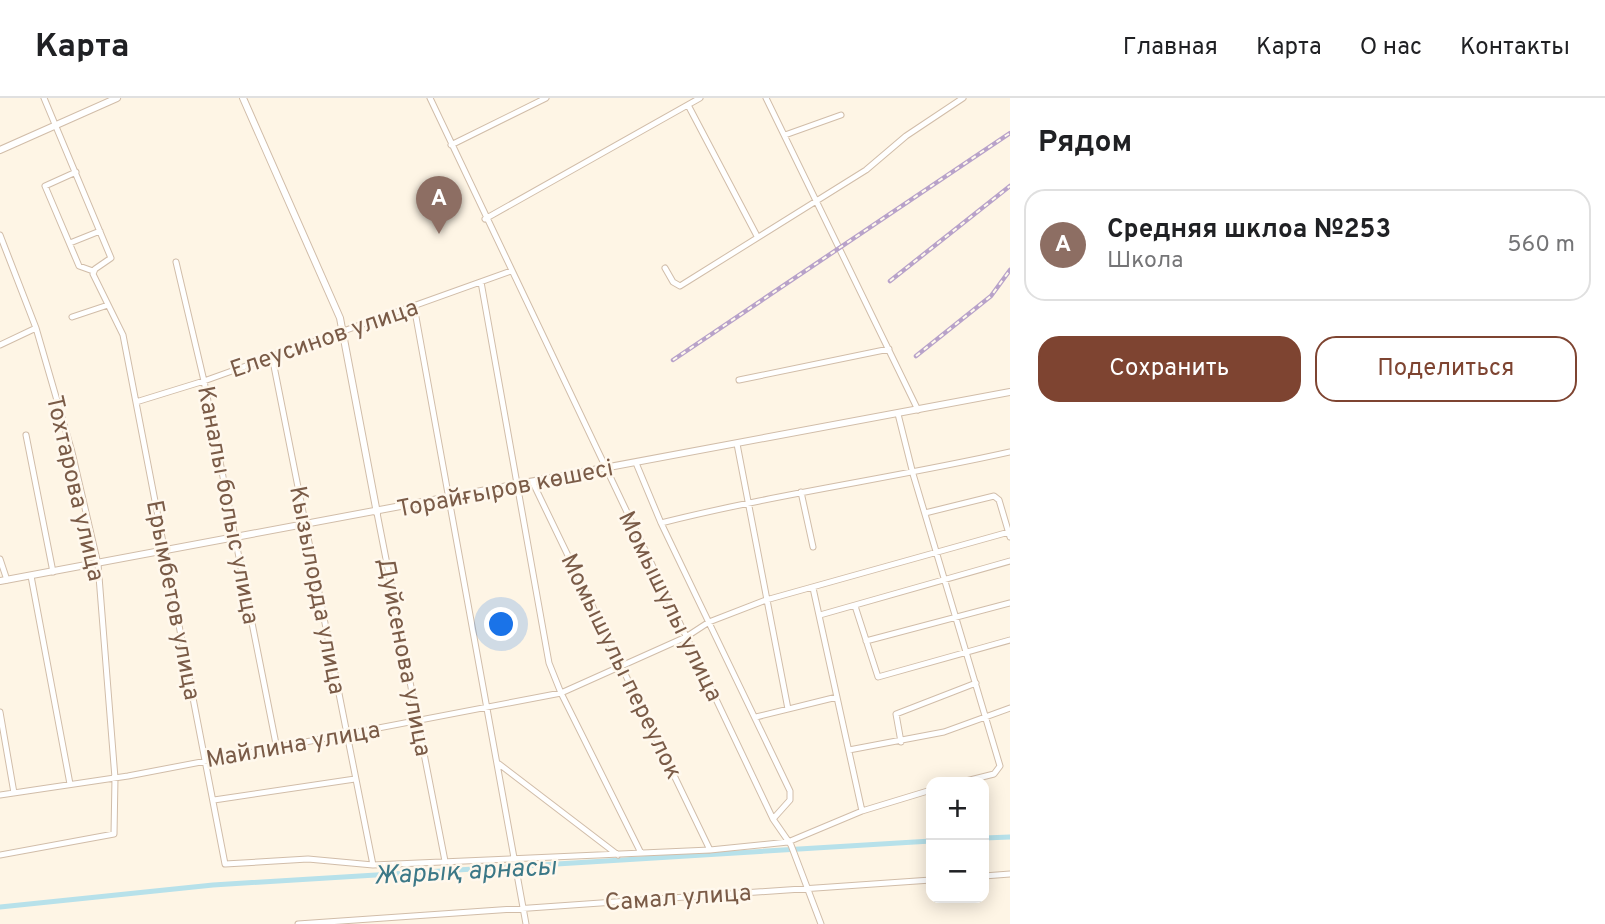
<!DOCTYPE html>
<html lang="ru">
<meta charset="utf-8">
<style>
body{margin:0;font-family:Overpass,sans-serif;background:#f2f2f2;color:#202124}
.controls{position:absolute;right:21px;bottom:21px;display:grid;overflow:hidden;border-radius:14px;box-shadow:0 4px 18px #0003}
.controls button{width:63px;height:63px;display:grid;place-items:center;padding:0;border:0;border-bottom:2px solid #e0e0e0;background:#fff;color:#202124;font:35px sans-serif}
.you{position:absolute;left:502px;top:527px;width:24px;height:24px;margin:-18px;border:5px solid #fff;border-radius:50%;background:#1a73e8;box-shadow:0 0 0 10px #1a73e833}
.badge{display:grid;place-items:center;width:46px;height:46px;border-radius:50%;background:#7e4431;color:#fff;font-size:23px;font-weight:700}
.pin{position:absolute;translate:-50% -58px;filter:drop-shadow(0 2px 4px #0008)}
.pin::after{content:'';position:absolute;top:37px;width:24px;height:21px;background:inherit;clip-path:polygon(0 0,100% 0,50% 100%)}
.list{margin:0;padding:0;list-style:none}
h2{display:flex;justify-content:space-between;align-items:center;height:91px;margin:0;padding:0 28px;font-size:30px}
h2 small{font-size:23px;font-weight:400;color:#757577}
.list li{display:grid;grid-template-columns:46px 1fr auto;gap:21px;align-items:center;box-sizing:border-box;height:112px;margin:0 14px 14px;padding:0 14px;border:2px solid #e0e0e0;border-radius:21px}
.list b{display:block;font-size:26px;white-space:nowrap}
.list p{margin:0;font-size:23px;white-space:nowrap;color:#757577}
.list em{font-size:23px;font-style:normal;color:#757577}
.actions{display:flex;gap:14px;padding:21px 28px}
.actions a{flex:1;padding:16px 0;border:2px solid #7e4431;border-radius:21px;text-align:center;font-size:24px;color:#7e4431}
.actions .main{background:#7e4431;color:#fff}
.map{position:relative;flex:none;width:1010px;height:826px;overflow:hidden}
header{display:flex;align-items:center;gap:42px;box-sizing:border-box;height:98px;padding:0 35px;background:#fff;border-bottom:2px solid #e0e0e0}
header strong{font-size:33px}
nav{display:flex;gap:38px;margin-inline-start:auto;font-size:24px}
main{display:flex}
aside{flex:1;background:#fff}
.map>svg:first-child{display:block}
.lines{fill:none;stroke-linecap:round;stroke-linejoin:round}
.canal{stroke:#b7e1ea;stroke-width:5}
.minor-casing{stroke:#d1bda9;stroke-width:7}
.tertiary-casing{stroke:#d1bda9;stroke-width:8}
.minor{stroke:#fff;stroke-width:5}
.tertiary{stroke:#fff;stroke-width:6}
.rail-casing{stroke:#b8a2c9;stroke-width:4.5}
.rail{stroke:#fff8ed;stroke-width:2;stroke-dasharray:5;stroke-linecap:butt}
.labels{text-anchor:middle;stroke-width:5;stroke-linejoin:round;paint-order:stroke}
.street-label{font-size:24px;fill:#7a5b47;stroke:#fff8ed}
.water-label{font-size:26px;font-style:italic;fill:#3c7887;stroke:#fff8ed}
</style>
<header>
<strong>Карта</strong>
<nav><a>Главная</a><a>Карта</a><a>О нас</a><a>Контакты</a></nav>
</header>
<main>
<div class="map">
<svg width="1010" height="826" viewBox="0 0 1010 826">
<rect width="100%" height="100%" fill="#fef5e5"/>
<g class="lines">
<path class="canal" d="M984,740L1010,739
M0,809L213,787L931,743"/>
<g class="minor-casing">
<path id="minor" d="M44,0L111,160L95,171L93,176L123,237L225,766L308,761L373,767L710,752L788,744L862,713L931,692
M430,0L773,721L791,747L821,826
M766,0L918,312
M688,7L757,138
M785,37L841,17
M451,47L546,0
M76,74L45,88L79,168L93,173
M485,121L700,0
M0,137L36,230L72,354L98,466L115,680L114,736L0,757
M70,145L100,133
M176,164L204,283L277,651
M665,170L673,184L680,188L866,72L906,38L963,0
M481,184L549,565L561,595L641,755
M414,208L526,826
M72,219L108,207
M0,247L36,230
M272,258L373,767
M739,282L889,251
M136,304L204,283L511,173
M898,316L913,376L1000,668L994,676L962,684
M26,337L53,474
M737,346L788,611
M636,365L661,425L790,693V702L773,721
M533,385L710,752
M801,394L813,449
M377,415L445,763
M925,415L994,398L999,402L1010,439
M661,425C776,396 894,380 1010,354
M0,461L7,482
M31,478L70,686
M813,490L862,713
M855,508L878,579L1010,542
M820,517L1010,463
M866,543L1010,505
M0,614L14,695
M756,619L837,599
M901,644L896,616L976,585
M849,652L944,634L1010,610
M499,666L618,757
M0,697L128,678L561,595L686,539L709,524L766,502L1009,434
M214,702L355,681
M984,778L1010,776
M298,826L931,782"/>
</g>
<g class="tertiary-casing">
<path id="tertiary" d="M243,0L340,220L377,415
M0,52L117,0
M0,483L1010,294"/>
</g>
<use href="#minor" class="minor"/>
<use href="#tertiary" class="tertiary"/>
<g class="rail-casing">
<path id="rail" d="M890,183L1010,88
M916,258L991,198L1010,172
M673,262L1010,35"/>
</g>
<use href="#rail" class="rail"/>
</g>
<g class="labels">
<g class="street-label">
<text transform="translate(324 240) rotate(-19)" y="8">Елеусинов улица</text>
<text transform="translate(76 390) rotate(77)" y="8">Тохтарова улица</text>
<text transform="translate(505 390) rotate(-11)" y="8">Торайғыров көшесі</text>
<text transform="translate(229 407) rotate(79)" y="8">Каналы болыс улица</text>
<text transform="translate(318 492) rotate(79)" y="8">Кызылорда улица</text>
<text transform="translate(174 502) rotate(79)" y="8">Ерымбетов улица</text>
<text transform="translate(671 508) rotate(64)" y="8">Момышулы улица</text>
<text transform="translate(405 559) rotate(79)" y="8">Дуйсенова улица</text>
<text transform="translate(622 568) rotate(64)" y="8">Момышулы переулок</text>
<text transform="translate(293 646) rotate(-10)" y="8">Майлина улица</text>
<text transform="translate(678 799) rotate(-4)" y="8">Самал улица</text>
</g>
<g class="water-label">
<text transform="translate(465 772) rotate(-3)" y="9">Жарық арнасы</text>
</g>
</g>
</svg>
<div class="controls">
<button>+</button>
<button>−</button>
</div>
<div class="you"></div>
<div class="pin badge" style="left:439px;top:136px;background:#8d6e63">A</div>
</div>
<aside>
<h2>Рядом<small></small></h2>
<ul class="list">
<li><span class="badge" style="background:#8d6e63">A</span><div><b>Средняя шклоа №253</b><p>Школа</p></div><em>560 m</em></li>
</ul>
<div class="actions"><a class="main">Сохранить</a><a>Поделиться</a></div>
</aside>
</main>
